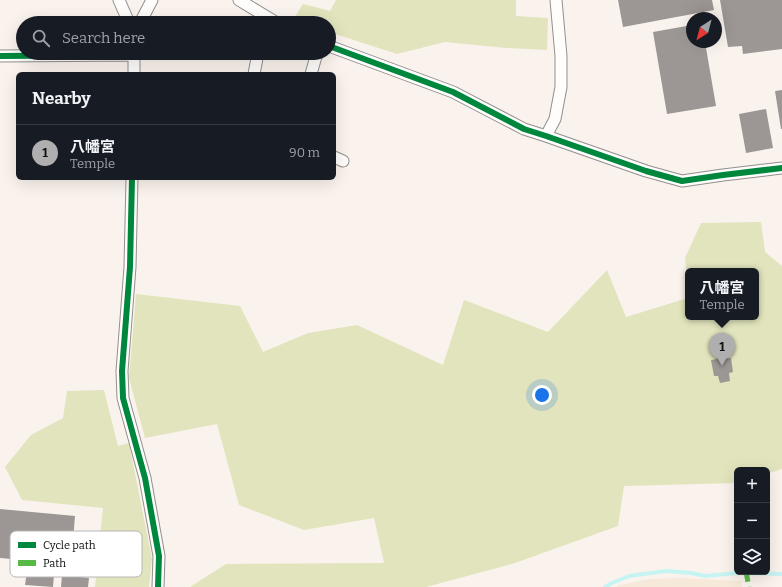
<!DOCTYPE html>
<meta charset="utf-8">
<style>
body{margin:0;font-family:Bitter,"Noto Sans JP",serif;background:#20242c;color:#f1f3f6}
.controls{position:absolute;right:12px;bottom:12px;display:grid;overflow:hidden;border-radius:6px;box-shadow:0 4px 16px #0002}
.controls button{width:36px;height:36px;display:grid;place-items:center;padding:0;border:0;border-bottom:1px solid #363941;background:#171b24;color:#f1f3f6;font:20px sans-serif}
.compass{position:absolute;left:686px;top:12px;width:36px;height:36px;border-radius:50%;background:#171b24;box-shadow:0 4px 16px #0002;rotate:216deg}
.you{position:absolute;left:542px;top:395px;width:14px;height:14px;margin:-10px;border:3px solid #fff;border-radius:50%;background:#1a73e8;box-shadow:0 0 0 6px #1a73e833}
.badge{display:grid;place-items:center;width:26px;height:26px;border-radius:50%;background:#afafaf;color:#111;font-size:13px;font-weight:700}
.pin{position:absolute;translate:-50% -33px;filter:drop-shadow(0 1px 2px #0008)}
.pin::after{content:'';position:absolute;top:21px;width:14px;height:12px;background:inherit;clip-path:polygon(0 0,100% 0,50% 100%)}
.popup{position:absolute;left:685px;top:268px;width:74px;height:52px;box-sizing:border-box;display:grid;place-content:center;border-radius:6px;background:#171b24;filter:drop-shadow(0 1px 3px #0005);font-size:13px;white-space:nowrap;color:#9ea1a6}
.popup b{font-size:15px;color:#f1f3f6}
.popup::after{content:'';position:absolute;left:50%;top:100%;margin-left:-8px;border:8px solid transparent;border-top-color:#171b24}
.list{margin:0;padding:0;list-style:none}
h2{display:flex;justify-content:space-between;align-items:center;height:52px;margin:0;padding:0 16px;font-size:17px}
h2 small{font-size:13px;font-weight:400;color:#9ea1a6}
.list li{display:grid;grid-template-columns:26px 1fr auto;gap:12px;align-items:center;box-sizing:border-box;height:56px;padding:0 16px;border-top:1px solid #363941}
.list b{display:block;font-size:15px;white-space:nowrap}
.list p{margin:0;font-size:13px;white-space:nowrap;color:#9ea1a6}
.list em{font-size:13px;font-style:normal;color:#9ea1a6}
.icon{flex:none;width:22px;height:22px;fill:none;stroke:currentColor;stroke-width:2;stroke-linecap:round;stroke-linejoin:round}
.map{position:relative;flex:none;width:782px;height:587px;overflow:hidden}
.search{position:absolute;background:#171b24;box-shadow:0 4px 16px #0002;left:16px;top:16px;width:320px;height:44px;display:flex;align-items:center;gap:10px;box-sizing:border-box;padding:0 14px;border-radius:22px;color:#9ea1a6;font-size:15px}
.panel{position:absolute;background:#171b24;box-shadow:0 4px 16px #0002;left:16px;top:72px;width:320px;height:108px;border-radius:6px}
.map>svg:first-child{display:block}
.farmland{fill:#f6e9da}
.forest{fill:#e1e4bc}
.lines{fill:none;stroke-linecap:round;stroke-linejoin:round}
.stream{stroke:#c6f4f2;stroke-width:4}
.building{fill:#9c9794}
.minor-casing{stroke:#928f8c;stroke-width:13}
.minor{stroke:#fefdfc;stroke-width:11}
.quiet{stroke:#58b947;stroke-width:5;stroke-dasharray:10 5;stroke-linecap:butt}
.cycleway-casing{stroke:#fff;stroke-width:8}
.cycleway{stroke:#00873e;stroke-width:6}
.key{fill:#fff;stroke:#b6b6b6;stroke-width:1}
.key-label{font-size:11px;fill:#0a0a0a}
</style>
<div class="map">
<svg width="782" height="587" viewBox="0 0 782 587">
<rect width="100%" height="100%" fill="#faf3ed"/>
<path class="farmland" d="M681,578L741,581L742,587H616L620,585L649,579Z"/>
<path class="forest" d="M336,0H516V16L548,18L547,50L506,48L445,42L397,54L329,32V23H301L293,20L303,4L330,11Z
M761,222L765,252L782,266V469L767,474V470H737V483L624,486L618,526L512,564L426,587H190L226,564L384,563L374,518L304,530L239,505L217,424L145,438L129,378L136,294L240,306L263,352L308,333L357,325L443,365L464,300L548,332L607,270L626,317L688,298V317H756V271H688V288L685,258L701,223Z
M104,390L118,446L129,443L152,559L149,587H95L103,508L22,500L5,467L31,435L63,418L67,391Z"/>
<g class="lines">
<path class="stream" d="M605,587L612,583L629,576L666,571L691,573L705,576L737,573L782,574"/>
</g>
<path class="building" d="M618,0H712L714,10L623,27Z
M720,0H782V49L743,54L742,46L728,47Z
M692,25V42H705L716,106L667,114L653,32Z
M782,90V129H781L775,91Z
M766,109L773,148L746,153L739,114Z
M722,353L723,359L731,358L733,372L729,373L730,381L720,383L718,376H714L711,360L717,359L716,354Z
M0,509L75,516L71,564L0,558Z
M27,571L54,575L53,587L25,585Z
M62,575L89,578L88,587H61Z"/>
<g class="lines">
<g class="minor-casing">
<path id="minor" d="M119,0L129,23
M239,0L277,23
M140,23L152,0
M329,46L453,92L524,129L546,136L646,171L682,181L723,175L782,168
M0,56L134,55
M134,74V53
M254,74L258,53
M311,74L317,53
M546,136L555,119L561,87V56L556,0
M334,157L343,161
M132,178L130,267L122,371L123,398L145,478L159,556L158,587"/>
</g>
<use href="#minor" class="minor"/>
<path class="quiet" d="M746,572L749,587"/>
<g class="cycleway-casing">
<path id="cycleway" d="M329,46L453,92L524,129L546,136L646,171L682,181L723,175L782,168
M0,56L134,55
M132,178L130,267L122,371L123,398L145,478L159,556L158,587"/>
</g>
<use href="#cycleway" class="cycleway"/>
</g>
<rect x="10" y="531" width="132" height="46" rx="6" class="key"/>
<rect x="18" y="542" width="18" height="6" fill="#00873e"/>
<rect x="18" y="560" width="18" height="6" fill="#58b947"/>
<g class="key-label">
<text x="43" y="549">Cycle path</text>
<text x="43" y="567">Path</text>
</g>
</svg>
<div class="controls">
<button>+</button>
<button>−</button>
<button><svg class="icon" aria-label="layers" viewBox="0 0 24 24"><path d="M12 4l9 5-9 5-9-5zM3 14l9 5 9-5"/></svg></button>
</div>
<svg class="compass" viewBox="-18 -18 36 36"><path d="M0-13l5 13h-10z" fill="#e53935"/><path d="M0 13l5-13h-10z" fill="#9ea1a6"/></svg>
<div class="you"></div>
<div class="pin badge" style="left:722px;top:366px">1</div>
<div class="popup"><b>八幡宮</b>Temple</div>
<div class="search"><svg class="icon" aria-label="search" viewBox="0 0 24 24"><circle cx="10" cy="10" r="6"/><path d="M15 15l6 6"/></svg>Search here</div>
<section class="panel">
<h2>Nearby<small></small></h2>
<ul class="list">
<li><span class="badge">1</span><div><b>八幡宮</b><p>Temple</p></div><em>90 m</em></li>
</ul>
</section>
</div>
